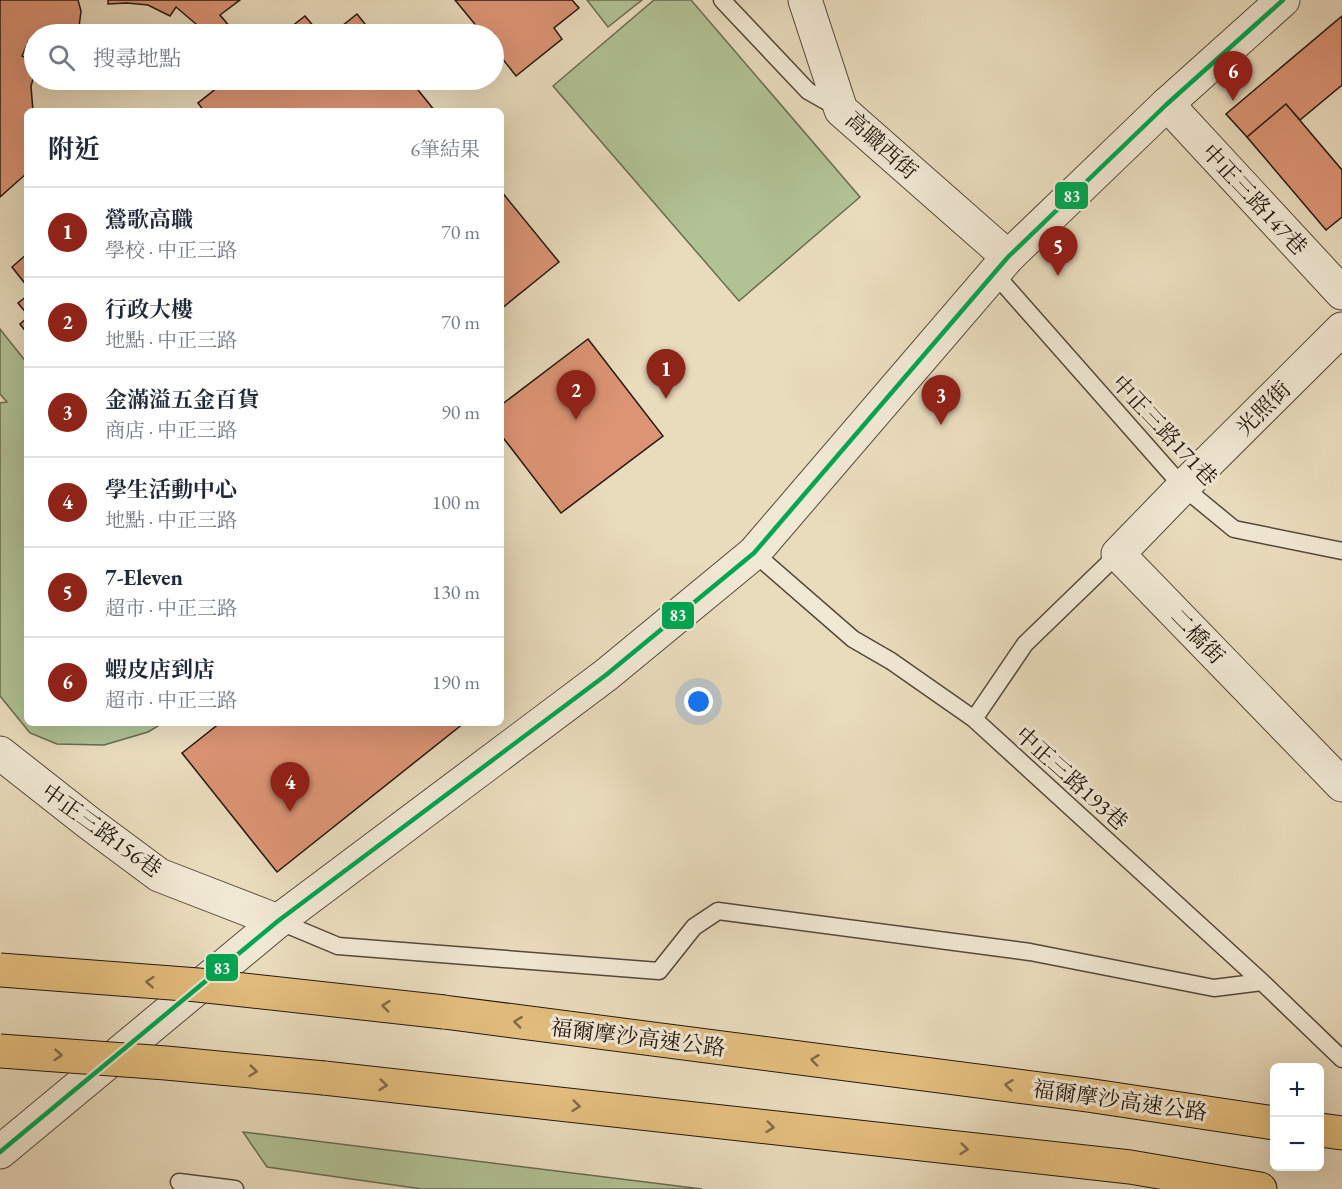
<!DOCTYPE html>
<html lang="zh-TW">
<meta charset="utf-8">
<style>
body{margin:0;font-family:"EB Garamond","Noto Serif TC",serif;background:#f2f2f3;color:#1f2937}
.controls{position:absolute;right:18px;bottom:18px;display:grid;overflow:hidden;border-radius:9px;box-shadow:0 6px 24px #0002}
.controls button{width:54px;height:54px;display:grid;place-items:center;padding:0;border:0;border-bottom:2px solid #e0e1e3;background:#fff;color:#1f2937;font:30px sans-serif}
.you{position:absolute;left:699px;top:702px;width:21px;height:21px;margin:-15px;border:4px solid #fff;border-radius:50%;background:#1a73e8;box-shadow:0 0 0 9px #1a73e833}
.badge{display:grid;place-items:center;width:39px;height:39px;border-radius:50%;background:#8f2418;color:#fff;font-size:20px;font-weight:700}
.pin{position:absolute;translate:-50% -50px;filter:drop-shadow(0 2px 3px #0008)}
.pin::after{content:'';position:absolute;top:32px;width:21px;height:18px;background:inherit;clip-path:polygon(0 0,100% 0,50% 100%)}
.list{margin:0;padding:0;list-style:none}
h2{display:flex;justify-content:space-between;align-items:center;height:78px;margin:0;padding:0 24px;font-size:26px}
h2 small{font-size:20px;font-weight:400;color:#747a83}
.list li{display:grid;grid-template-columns:39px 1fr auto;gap:18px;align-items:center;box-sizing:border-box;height:90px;padding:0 24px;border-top:2px solid #e0e1e3}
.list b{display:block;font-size:22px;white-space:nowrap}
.list p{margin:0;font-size:20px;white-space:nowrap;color:#747a83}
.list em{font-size:20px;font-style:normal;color:#747a83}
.icon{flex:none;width:33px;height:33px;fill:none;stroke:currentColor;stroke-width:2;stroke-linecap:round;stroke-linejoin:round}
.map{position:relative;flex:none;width:1342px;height:1189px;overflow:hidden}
.search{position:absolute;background:#fff;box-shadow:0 6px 24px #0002;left:24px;top:24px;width:480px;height:66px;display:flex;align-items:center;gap:15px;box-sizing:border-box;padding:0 21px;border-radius:33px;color:#747a83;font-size:22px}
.panel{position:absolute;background:#fff;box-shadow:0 6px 24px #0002;left:24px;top:108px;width:480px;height:618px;border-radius:9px}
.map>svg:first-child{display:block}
.green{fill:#b1c295;stroke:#6a6c52;stroke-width:1.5}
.building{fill:#dc9475;stroke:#231710;stroke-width:1.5}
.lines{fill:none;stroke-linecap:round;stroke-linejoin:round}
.service-casing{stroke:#54483b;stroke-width:19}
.minor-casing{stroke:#54483b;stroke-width:35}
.tertiary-casing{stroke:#54483b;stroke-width:35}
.motorway-casing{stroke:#231710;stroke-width:35}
.service{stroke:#f1e8d4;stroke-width:16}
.minor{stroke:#f1e8d4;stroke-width:33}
.tertiary{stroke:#f1e8d4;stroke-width:33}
.motorway{stroke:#e4be7e;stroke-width:33}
.motorway-bridge-casing{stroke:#231710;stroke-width:35;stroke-linecap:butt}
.motorway-bridge{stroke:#e4be7e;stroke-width:33}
.bus-1-casing{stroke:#f1e8d4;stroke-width:9}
.bus-1{stroke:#00a651;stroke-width:4.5}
.oneway{stroke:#846a47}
.labels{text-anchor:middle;stroke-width:6;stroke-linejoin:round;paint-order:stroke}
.street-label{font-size:22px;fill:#231710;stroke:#f1e8d4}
.line-badge{stroke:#f1e8d4;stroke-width:2}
.badge-label{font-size:16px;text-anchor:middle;font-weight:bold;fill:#fff}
</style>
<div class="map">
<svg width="1342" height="1189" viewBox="0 0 1342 1189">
<rect width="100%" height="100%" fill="#e9dcbd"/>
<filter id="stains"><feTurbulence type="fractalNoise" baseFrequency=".00333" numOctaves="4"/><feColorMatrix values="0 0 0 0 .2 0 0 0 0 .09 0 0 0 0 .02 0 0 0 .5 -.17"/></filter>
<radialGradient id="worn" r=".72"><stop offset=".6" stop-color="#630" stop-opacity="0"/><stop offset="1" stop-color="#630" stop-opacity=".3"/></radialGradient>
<path class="green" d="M587,0H642L608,27Z
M654,0H691L860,197L739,301L553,86Z
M0,329L27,363V723H163L148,732L104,745L57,744L30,733L0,696V403L7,402L0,394Z
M243,1132L702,1189H422L267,1167Z"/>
<path class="building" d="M0,0H78L81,11L79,27L74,34H34V44L28,42L22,56L34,61V76L31,86L33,111H27V173L0,197Z
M108,0H240L220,15L236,34H205L196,24L176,7L170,16L148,5L127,3L108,4Z
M455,0H572L579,8L554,28L562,39L516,76L494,48V34H483Z
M357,14L373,34H332Z
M305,16L320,34H282Z
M1342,16V85L1300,120L1286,104L1247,137L1226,114Z
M227,80H410L435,111H204L198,103Z
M1286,104L1342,170V217L1326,230L1247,137Z
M501,191L559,262L501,309Z
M27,254V286L12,267Z
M27,296V314L18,303Z
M27,318V333L20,324Z
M588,339L663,436L561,513L501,435V405Z
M220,723H464L277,872L182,753Z"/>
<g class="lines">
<g class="service-casing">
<path id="service" d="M722,0L808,91L838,108
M994,273L1183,487L1234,529L1342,551
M754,553L853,639L891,661L974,719L1262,982L1342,1059
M974,719L1025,644L1118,554
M278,921L338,946L659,971L694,927L718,911L1030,952L1214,988L1262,982
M179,1182L235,1189"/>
</g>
<g class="minor-casing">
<path id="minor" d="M805,0L841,110L1008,257
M1167,104L1342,293
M1342,329L1183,487L1118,554L1342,785
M0,753L89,823L159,875L278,921"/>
</g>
<g class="tertiary-casing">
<path id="tertiary" d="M0,1152L278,921L606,675L754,553L1008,257L1167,104L1283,0"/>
</g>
<g class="motorway-casing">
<path id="motorway" d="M444,1012L1087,1095L1274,1123
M324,1078L1130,1167L1260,1189
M1320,1130L1342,1133"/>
</g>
<use href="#service" class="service"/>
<use href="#minor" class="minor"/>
<use href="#tertiary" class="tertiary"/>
<use href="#motorway" class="motorway"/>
<g class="motorway-bridge-casing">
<path id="motorway-bridge" d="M0,970L198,985L444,1012
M0,1051L166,1063L324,1078"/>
</g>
<use href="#motorway-bridge" class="motorway-bridge"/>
<g class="bus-1-casing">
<path id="bus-1" d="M0,1152L278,921L606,675L754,553L1008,257L1167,104L1283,0"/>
</g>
<use href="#bus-1" class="bus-1"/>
</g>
<defs><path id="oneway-chevron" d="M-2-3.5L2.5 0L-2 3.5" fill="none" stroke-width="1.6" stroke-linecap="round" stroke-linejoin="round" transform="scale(1.5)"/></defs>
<g class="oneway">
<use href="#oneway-chevron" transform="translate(150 982) rotate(-176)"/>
<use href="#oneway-chevron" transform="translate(386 1006) rotate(-174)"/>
<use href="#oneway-chevron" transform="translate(518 1022) rotate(-173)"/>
<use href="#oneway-chevron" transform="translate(58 1055) rotate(4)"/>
<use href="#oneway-chevron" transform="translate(815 1060) rotate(-173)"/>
<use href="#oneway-chevron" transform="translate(253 1071) rotate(6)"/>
<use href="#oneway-chevron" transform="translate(383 1085) rotate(6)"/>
<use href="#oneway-chevron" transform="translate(1009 1085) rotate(-173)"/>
<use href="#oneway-chevron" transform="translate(576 1106) rotate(6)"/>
<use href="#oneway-chevron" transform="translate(770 1127) rotate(6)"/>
<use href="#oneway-chevron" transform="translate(964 1149) rotate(6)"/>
</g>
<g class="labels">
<g class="street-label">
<text transform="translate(882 145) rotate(42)" y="8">高職西街</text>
<text transform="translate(1255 199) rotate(47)" y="8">中正三路147巷</text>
<text transform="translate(1263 408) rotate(-45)" y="8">光照街</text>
<text transform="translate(1165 430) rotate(47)" y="8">中正三路171巷</text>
<text transform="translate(1198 636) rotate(46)" y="8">二橋街</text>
<text transform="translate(1072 778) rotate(42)" y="8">中正三路193巷</text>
<text transform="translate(102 830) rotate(36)" y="8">中正三路156巷</text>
<text transform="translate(638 1037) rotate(7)" y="8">福爾摩沙高速公路</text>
<text transform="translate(1120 1100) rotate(8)" y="8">福爾摩沙高速公路</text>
</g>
</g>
<g class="line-badge">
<rect x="1054" y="181" width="35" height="29" rx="6" fill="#00a651"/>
<rect x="661" y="601" width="34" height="29" rx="6" fill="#00a651"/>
<rect x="205" y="953" width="34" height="29" rx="6" fill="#00a651"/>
</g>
<g class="badge-label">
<text x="1072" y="202">83</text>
<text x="678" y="621">83</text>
<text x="222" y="974">83</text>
</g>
<rect width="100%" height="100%" filter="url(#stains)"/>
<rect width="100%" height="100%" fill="url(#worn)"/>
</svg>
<div class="controls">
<button>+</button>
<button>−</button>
</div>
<div class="you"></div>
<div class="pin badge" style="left:666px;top:399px">1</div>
<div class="pin badge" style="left:576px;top:420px">2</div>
<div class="pin badge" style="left:941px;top:425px">3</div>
<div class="pin badge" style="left:290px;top:812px">4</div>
<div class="pin badge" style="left:1058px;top:276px">5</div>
<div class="pin badge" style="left:1233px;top:101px">6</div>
<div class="search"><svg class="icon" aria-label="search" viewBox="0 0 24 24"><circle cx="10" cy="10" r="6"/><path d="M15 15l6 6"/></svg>搜尋地點</div>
<section class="panel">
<h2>附近<small>6筆結果</small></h2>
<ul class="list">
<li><span class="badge">1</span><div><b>鶯歌高職</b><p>學校 · 中正三路</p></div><em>70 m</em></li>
<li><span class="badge">2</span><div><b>行政大樓</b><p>地點 · 中正三路</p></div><em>70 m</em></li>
<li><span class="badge">3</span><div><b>金滿溢五金百貨</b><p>商店 · 中正三路</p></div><em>90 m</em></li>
<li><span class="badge">4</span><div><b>學生活動中心</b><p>地點 · 中正三路</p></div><em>100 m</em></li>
<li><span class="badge">5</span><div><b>7-Eleven</b><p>超市 · 中正三路</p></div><em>130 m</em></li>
<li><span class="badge">6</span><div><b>蝦皮店到店</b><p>超市 · 中正三路</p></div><em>190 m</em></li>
</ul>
</section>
</div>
